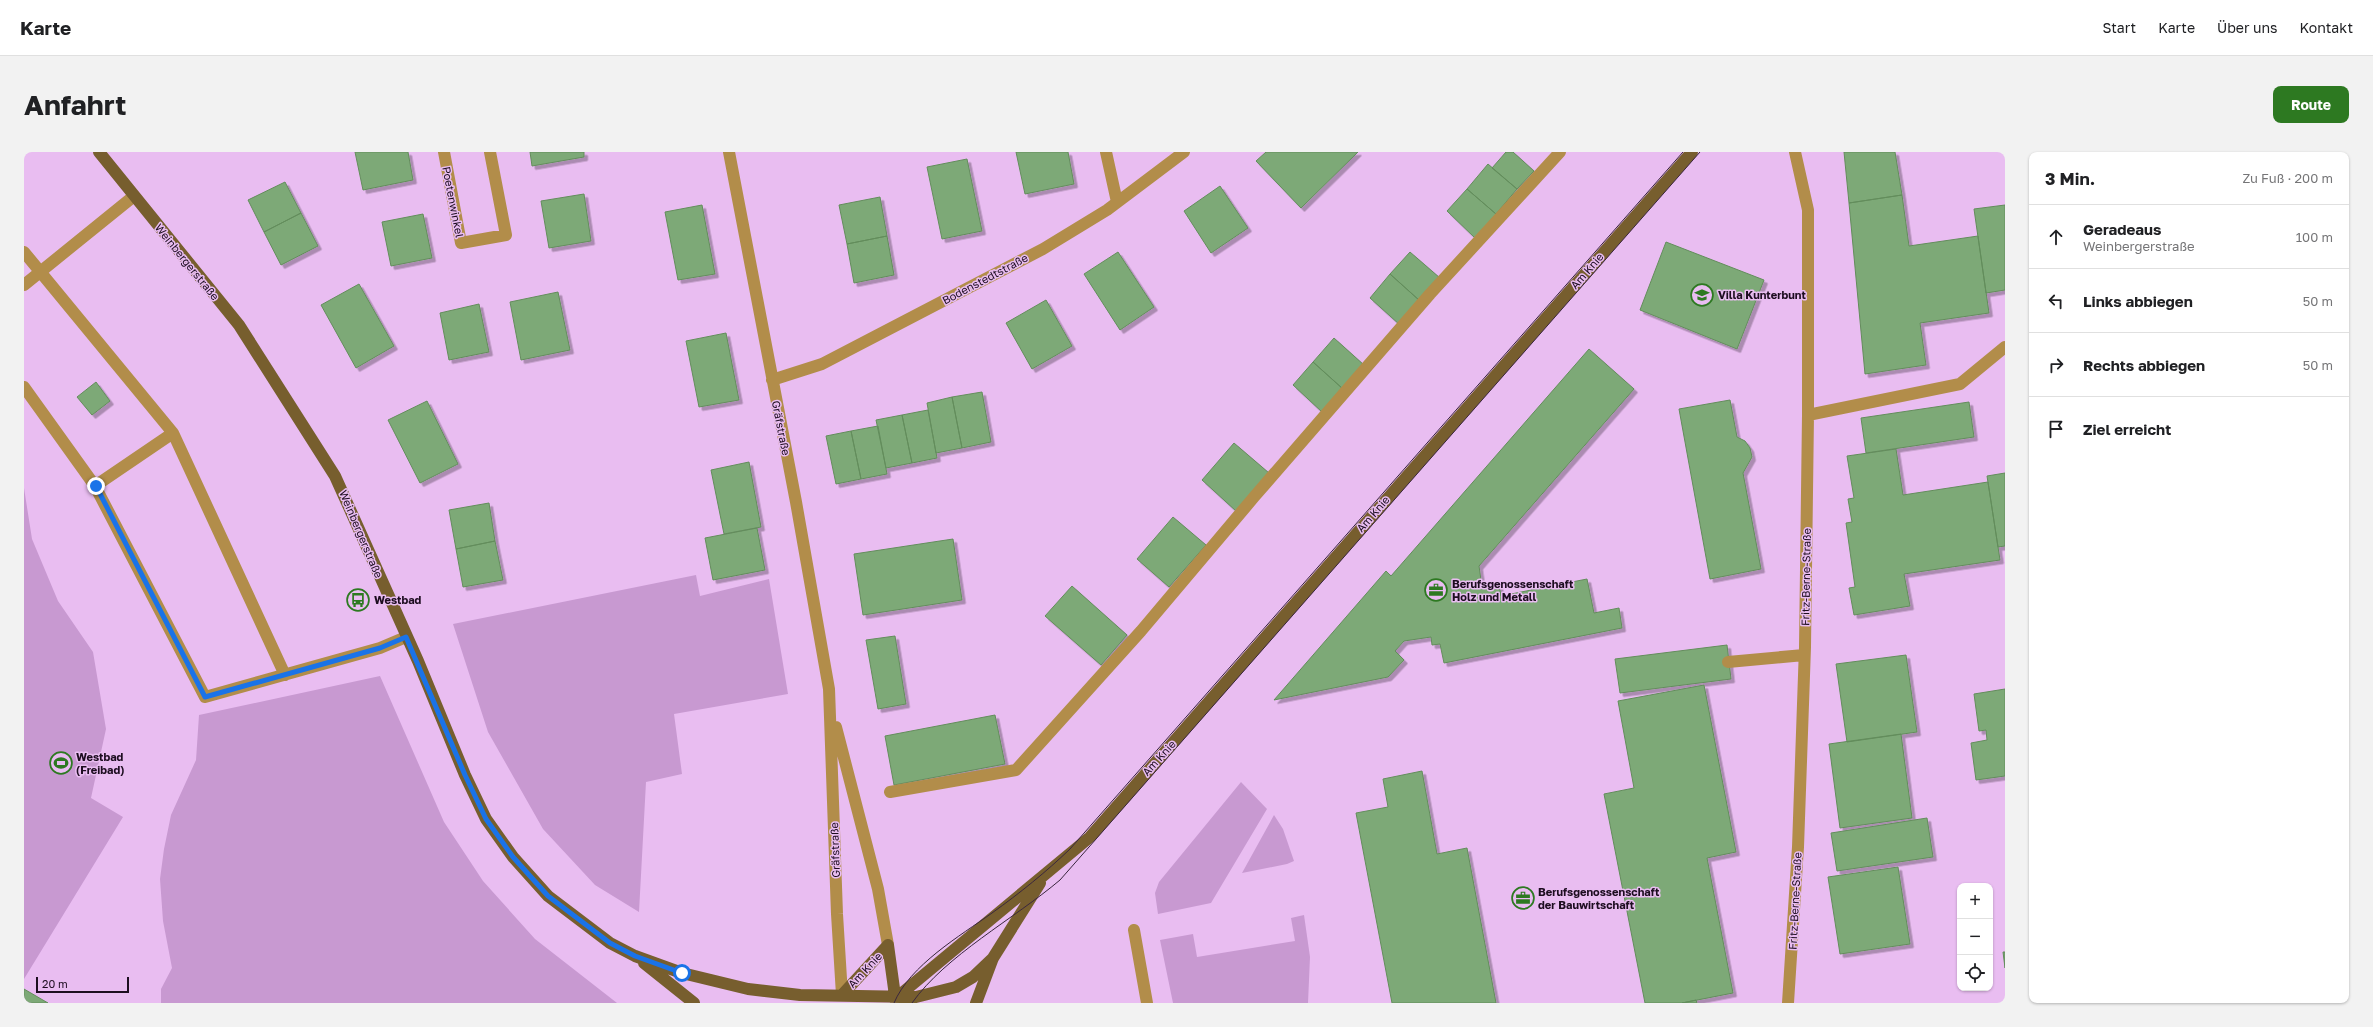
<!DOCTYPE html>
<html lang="de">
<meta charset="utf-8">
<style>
body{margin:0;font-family:"Golos Text",sans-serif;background:#f2f2f2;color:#202124}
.controls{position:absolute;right:12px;bottom:12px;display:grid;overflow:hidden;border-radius:8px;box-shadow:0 1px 3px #0004}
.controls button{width:36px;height:36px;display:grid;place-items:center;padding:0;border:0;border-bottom:1px solid #e0e0e0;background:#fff;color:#202124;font:20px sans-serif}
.scale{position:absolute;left:12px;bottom:10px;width:93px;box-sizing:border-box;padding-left:4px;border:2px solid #1d0d20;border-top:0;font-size:11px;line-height:14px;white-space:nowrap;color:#1d0d20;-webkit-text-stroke:3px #e9bdf1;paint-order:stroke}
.stop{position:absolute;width:12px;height:12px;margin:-9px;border:3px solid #1a73e8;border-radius:50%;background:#fff}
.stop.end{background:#1a73e8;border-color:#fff;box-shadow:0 1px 4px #0008}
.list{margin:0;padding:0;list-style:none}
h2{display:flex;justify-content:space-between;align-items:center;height:52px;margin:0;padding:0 16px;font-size:17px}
h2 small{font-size:13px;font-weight:400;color:#757577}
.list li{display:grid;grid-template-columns:26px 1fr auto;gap:12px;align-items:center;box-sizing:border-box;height:64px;padding:0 16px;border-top:1px solid #e0e0e0}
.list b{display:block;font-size:15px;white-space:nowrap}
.list p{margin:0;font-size:13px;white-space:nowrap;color:#757577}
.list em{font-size:13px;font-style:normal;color:#757577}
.icon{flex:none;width:22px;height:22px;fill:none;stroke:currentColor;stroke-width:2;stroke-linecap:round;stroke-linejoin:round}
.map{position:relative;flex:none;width:1981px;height:851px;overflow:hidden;border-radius:8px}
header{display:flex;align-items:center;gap:24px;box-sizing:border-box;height:56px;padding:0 20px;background:#fff;border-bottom:1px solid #e0e0e0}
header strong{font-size:19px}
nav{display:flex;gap:22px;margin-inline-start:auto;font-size:14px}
.intro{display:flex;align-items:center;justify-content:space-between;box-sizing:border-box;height:96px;padding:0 24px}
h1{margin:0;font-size:28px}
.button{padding:10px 18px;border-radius:8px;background:#2d7921;color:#fff;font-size:14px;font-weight:700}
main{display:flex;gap:24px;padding:0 24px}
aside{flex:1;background:#fff;border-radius:8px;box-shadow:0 1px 3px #0004}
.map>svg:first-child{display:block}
.green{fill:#c899d1}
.building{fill:#7da977;stroke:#638d5c;filter:url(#shadow)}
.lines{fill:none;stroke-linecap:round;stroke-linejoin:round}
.minor{stroke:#b28d4a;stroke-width:12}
.major{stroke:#775e2e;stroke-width:12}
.tram{stroke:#3a263e;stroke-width:1}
.route{stroke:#1a73e8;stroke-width:5}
.labels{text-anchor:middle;stroke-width:3;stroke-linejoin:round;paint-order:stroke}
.street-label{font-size:11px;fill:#1d0d20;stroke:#e9bdf1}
.poi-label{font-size:11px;font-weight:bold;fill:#1d0d20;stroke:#e9bdf1;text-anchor:start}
</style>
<header>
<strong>Karte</strong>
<nav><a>Start</a><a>Karte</a><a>Über uns</a><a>Kontakt</a></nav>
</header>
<div class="intro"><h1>Anfahrt</h1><a class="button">Route</a></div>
<main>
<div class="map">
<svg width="1981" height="851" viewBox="0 0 1981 851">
<defs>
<filter id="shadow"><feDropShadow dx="3.5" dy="3.5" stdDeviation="0" flood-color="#0004"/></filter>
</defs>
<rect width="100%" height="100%" fill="#e9bdf1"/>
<path class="green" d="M0,336L8,387L34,449L69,500L82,577L67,646L99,665L0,827Z
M672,423L676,444L745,427L764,542L650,562L658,622L622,630L615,760L571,733L519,677L464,580L429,472Z
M356,524L420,670L459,729L511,787L593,851H137V837L148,816L139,769L136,727L140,697L147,663L172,608L175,563Z
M1217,630L1243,657L1187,751L1134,762L1131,741L1135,730Z
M1250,663L1259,677L1270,709L1263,712L1218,721Z
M1280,763L1286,805L1284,851H1149L1136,788L1169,782L1173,805L1271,789L1267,766Z"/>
<path class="building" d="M331,0H384L389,28L339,38Z
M506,0H560V5L508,14Z
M992,0H1044L1050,32L1001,42Z
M1242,0H1334L1277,56L1232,9Z
M1482,0H1489L1510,19L1493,37L1468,16Z
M1820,0H1871L1878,43L1825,51Z
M943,7L958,79L918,87L903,15Z
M1464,12L1493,37L1472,62L1443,37Z
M261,30L277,61L240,80L224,48Z
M1196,34L1224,76L1187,101L1160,59Z
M1443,37L1472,62L1451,86L1423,59Z
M560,42L567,89L525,96L517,49Z
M1878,43L1885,94L1954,84L1965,161L1896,171L1902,213L1841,222L1825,51Z
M856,45L863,84L823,92L815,53Z
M678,53L691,122L654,128L641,60Z
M1981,53V138L1962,141L1950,57Z
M277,61L294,94L257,113L240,80Z
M399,62L408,106L367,114L358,70Z
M863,84L870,123L830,131L823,92Z
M1642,90L1740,128L1713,197L1616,158Z
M1094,100L1130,155L1096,178L1060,122Z
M1386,100L1416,126L1396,149L1366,122Z
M1366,122L1396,149L1376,173L1346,146Z
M335,132L370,194L332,216L297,153Z
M534,140L546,198L497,208L486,150Z
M1022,148L1048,194L1008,217L982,171Z
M455,152L465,200L425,208L416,161Z
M702,181L715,248L675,255L662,189Z
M1310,186L1340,213L1319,237L1289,210Z
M1565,197L1610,237L1455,414L1458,435L1475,432L1477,444L1563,427L1570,461L1595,456L1598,476L1420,511L1416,492L1408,493L1407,485L1380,489L1371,499L1380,508L1364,525L1250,548L1362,419L1367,424Z
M1289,210L1319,237L1298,260L1269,233Z
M72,230L86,249L68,263L53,245Z
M958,240L967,290L938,296L928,245Z
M928,245L938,296L912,301L903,251Z
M1706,248L1713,285L1721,289L1726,296L1728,305L1719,321L1737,417L1686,427L1655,257Z
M403,249L434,312L396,331L364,268Z
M1945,250L1950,285L1842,301L1837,266Z
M904,258L913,306L888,311L878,263Z
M878,263L888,311L862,316L852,268Z
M854,274L863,322L837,327L827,279Z
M827,279L837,327L812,332L802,284Z
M1210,291L1245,321L1212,359L1178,328Z
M1872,297L1879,343L1964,330L1976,408L1880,422L1886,454L1830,463L1825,436L1831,435L1822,371L1828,370L1824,347L1830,346L1823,304Z
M725,310L737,375L700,382L687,318Z
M1981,321V394L1974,395L1963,324Z
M465,351L471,389L432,397L425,358Z
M1149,365L1182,393L1145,435L1113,407Z
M733,376L741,418L689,428L681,386Z
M929,387L938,448L839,463L830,402Z
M471,389L479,428L439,435L432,397Z
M1048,434L1103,483L1077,513L1021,464Z
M871,484L882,552L854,557L842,488Z
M1703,493L1707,527L1596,541L1591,507Z
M1882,503L1893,580L1823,590L1812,512Z
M1680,533L1712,700L1683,706L1709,841L1658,851H1621L1580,642L1610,636L1594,549Z
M1981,537V624L1952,628L1947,591L1963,588L1962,578L1955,579L1950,542Z
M971,563L981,612L870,633L861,584Z
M1877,582L1888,666L1816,676L1805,592Z
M1398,619L1413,702L1443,696L1472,851H1368L1332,661L1364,655L1359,627Z
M1903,666L1909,705L1813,719L1807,681Z
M1874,715L1886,792L1816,802L1804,725Z
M1979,800H1981V816Z
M0,837L24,851H0Z
M1672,848L1673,851H1658Z"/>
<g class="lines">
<path class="minor" d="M420,0L437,91L482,83L466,0
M705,0L772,350L805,537L813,762L818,843
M1082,0L1093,50
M0,100L149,281L71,334
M0,133L110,44
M748,228L798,212L1019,97L1083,58L1160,0
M0,235L71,334L181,545L356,496L382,485
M1784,263L1936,232L1981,195
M149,281L261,523
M1704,510L1780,503
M812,575L854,737L864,793
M866,640L992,618L1117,479L1230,345L1406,142L1536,0
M1110,778L1123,851
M1764,851L1774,695L1781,495L1784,263V58L1771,0"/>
<path class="major" d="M75,0L215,173L311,324L394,509L441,623L462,667L489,705L524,744L586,791L611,804L658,821L724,837L776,843L892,845L932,835L949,825L969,806
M864,793L872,851
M620,811L670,851
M818,843L864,793
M872,846L1066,685L1668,0
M952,851L969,806L1016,731"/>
<path class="tram" d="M870,851C886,813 936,784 968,761C996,741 1022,720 1046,697L1659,0
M888,851C922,803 990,767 1036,728L1676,0"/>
</g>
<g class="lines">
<path class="route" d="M72,334L181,545L356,496L382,485L441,623L462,667L489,705L524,744L586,791L611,804L658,821"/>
</g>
<defs>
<g id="school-ring" transform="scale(1.15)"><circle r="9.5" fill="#e9bdf1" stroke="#2d7921" stroke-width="1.5"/><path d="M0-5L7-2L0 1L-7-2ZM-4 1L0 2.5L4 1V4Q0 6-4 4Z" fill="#2d7921"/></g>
<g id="office-ring" transform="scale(1.15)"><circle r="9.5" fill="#e9bdf1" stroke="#2d7921" stroke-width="1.5"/><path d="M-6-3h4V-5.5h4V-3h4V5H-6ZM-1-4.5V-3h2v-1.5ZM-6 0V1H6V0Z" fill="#2d7921"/></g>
<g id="bus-ring" transform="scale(1.15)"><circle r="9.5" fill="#e9bdf1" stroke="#2d7921" stroke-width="1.5"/><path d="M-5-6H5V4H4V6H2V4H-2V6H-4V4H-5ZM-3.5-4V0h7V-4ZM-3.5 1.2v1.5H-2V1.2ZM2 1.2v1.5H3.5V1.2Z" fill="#2d7921"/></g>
<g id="stadium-ring" transform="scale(1.15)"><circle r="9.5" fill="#e9bdf1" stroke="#2d7921" stroke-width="1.5"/><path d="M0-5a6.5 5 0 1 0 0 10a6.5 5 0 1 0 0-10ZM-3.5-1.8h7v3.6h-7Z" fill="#2d7921"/></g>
</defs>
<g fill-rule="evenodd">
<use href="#school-ring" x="1678" y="143"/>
<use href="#office-ring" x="1412" y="438"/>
<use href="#bus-ring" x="334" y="448"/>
<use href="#stadium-ring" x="37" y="611"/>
<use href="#office-ring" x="1499" y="746"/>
</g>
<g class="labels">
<g class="street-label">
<text transform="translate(429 50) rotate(79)" y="4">Poetenwinkel</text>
<text transform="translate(163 110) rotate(51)" y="4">Weinbergerstraße</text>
<text transform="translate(1563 119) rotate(-49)" y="4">Am Knie</text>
<text transform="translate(961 127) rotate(-28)" y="4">Bodenstedtstraße</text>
<text transform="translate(757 276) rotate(79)" y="4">Gräfstraße</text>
<text transform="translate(1349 362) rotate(-49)" y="4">Am Knie</text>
<text transform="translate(337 382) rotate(67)" y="4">Weinbergerstraße</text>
<text transform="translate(1782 425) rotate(-89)" y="4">Fritz-Berne-Straße</text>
<text transform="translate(1135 606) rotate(-48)" y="4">Am Knie</text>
<text transform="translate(811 698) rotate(-92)" y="4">Gräfstraße</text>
<text transform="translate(1771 749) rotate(-87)" y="4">Fritz-Berne-Straße</text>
<text transform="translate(841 818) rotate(-47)" y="4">Am Knie</text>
</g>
<g class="poi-label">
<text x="1694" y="147">Villa Kunterbunt</text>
<text x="1428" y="436">Berufsgenossenschaft<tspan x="1428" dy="13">Holz und Metall</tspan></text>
<text x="350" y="452">Westbad</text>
<text x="52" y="609">Westbad<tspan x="52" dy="13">(Freibad)</tspan></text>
<text x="1514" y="744">Berufsgenossenschaft<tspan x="1514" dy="13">der Bauwirtschaft</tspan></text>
</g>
</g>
</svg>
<div class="controls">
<button>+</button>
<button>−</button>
<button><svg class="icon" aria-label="locate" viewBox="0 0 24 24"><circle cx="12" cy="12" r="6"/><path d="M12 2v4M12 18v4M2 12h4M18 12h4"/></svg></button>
</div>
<div class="scale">20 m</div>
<div class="stop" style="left:658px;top:821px"></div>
<div class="stop end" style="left:72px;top:334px"></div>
</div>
<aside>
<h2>3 Min.<small>Zu Fuß · 200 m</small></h2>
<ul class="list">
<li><svg class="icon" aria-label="ahead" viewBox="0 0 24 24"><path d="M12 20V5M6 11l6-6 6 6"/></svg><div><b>Geradeaus</b><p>Weinbergerstraße</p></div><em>100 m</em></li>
<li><svg class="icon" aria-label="left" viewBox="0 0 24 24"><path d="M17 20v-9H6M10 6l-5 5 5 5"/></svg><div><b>Links abbiegen</b></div><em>50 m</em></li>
<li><svg class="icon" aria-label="right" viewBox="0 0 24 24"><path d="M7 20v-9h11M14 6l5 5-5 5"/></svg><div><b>Rechts abbiegen</b></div><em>50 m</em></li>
<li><svg class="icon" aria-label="arrive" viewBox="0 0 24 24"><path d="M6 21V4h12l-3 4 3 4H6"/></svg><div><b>Ziel erreicht</b></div></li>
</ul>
</aside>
</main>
